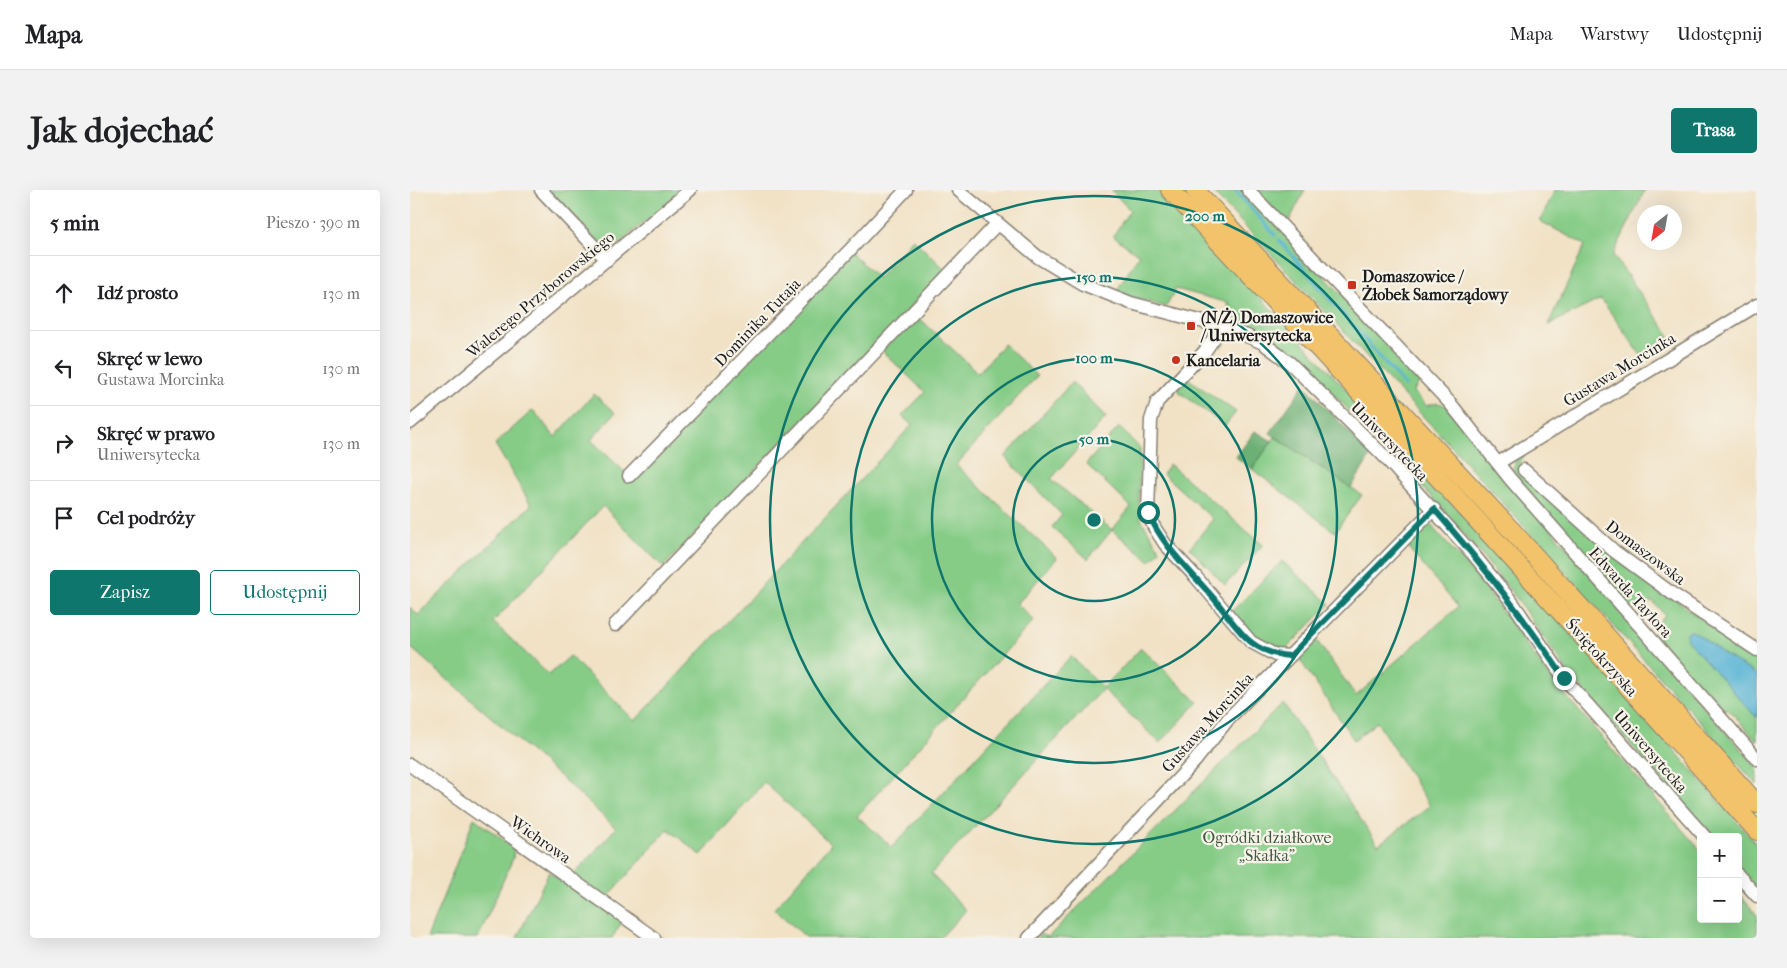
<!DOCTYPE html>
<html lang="pl">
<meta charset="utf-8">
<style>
body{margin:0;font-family:"IM FELL French Canon",serif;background:#f2f2f2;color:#202124}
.controls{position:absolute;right:15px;bottom:15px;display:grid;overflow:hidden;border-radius:5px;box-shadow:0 5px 20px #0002}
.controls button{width:45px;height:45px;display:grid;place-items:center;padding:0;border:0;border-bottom:1px solid #e0e0e0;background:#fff;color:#202124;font:25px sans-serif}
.compass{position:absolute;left:1227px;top:15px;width:45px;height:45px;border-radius:50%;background:#fff;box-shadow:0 5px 20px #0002;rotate:211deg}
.stop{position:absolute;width:15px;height:15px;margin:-11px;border:4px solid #0f766e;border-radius:50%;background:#fff}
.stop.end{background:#0f766e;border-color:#fff;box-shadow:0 1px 5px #0008}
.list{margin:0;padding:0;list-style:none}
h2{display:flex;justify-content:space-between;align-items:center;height:65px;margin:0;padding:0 20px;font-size:21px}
h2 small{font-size:16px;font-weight:400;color:#757577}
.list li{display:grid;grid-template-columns:32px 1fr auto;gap:15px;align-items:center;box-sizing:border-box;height:75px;padding:0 20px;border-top:1px solid #e0e0e0}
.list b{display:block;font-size:19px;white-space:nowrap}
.list p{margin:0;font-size:16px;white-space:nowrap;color:#757577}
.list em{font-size:16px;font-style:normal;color:#757577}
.actions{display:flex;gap:10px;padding:15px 20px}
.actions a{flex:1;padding:11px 0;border:1px solid #0f766e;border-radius:5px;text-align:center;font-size:18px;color:#0f766e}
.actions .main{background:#0f766e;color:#fff}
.icon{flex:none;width:28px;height:28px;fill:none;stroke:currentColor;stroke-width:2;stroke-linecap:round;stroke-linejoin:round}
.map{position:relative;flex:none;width:1347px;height:748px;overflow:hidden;border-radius:5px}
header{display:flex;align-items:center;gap:30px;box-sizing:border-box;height:70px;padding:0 25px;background:#fff;border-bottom:1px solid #e0e0e0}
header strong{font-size:24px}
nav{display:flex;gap:28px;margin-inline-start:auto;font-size:18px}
.intro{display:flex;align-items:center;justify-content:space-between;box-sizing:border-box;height:120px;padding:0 30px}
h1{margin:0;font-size:35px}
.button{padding:12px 22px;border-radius:5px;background:#0f766e;color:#fff;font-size:18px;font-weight:700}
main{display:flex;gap:30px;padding:0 30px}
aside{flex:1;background:#fff;border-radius:5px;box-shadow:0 5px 20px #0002}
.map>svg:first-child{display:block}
.green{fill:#86cc87;stroke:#517452}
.forest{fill:#6cb074;stroke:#446648}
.water{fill:#57b3d5;stroke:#3a6878}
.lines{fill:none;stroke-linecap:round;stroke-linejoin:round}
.stream{stroke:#57b3d5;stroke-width:3}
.minor-casing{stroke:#867f71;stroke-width:15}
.highway-casing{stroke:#867f71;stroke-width:20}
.minor{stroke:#fff;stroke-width:12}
.highway{stroke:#f2c36a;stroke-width:18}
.route{stroke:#0f766e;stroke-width:6}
.ring{fill:none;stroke:#0f766e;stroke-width:2.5}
.poi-dot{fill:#c8321e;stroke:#f7f3e8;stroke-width:2}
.labels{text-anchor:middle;stroke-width:4.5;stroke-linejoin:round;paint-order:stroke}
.poi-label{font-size:16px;font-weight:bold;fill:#1c1c1c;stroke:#f7f3e8;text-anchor:start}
.street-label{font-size:16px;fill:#1c1c1c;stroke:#f7f3e8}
.park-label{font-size:16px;fill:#415a41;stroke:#f7f3e8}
.centre{fill:#0f766e;stroke:#f7f3e8;stroke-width:2.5}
.ring-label{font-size:15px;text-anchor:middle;font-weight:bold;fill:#0f766e;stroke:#f7f3e8;stroke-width:4.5;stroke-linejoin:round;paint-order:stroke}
</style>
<header>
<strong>Mapa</strong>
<nav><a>Mapa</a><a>Warstwy</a><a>Udostępnij</a></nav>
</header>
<div class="intro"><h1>Jak dojechać</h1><a class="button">Trasa</a></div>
<main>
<aside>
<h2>5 min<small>Pieszo · 390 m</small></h2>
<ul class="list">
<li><svg class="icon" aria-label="ahead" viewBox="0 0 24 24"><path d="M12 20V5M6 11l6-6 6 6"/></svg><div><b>Idź prosto</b></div><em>130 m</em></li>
<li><svg class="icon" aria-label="left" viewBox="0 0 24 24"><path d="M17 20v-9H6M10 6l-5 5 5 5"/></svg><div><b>Skręć w lewo</b><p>Gustawa Morcinka</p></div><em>130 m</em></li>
<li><svg class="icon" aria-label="right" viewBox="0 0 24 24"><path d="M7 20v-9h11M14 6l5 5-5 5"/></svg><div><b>Skręć w prawo</b><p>Uniwersytecka</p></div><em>130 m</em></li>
<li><svg class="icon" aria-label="arrive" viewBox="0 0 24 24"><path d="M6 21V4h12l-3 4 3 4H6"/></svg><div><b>Cel podróży</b></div></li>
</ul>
<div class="actions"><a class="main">Zapisz</a><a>Udostępnij</a></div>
</aside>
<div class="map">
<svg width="1347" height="748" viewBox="0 0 1347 748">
<rect width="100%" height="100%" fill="#f7f3e8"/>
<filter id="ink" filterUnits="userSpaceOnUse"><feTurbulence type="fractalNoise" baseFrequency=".02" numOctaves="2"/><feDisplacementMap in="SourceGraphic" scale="10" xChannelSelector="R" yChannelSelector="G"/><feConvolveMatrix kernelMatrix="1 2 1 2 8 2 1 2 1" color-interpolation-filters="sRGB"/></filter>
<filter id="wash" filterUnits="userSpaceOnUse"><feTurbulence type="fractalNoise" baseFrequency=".0096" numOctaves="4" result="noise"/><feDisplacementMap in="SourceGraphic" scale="20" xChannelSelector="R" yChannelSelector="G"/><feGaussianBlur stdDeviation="1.12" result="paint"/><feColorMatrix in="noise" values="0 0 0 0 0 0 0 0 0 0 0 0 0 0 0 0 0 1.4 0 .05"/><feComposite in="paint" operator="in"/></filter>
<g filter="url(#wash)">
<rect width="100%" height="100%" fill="#f1e2c6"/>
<path class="green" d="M139,0H272L198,63Z
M701,0H749C952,215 1154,431 1347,655V698L1328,677V647H1302L1160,485L1102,402L1033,319L892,171L859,148L838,139L816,133L819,113L766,99L756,117L706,102L729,65L703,46L720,20Z
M801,0H832L1010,187L1009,193L1003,202L1017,216C1024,213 1029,212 1036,216L1252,470L1347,577V595L1053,269Z
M846,0H895L878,33Z
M1145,0H1235L1203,65L1265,153L1235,171L1191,109L1138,135L1175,55L1130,31Z
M503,49L536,80L253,377L193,316L83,432L139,485L160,466L225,531L502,235L492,226L515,202L472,161L506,125L568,183L594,154L627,186L546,275L647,368L607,414L624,430L447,626L482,657L661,466L693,498L731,458L788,512L750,553L693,499L521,684L556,720L530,748H397L364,719L421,654L354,592L291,665L258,639L197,708L163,685L206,638L155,591L0,457V417L8,425L121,315L85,254L123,220L145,247L184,204L205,223L181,250L219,286L439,61L468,88Z
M777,188L826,222L815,236L767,200Z
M662,192L696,227L641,289L702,340L721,317L676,274L709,237L730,258L729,308L731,329L750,360L740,371L702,340L678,369L642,337L652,325L595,267Z
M865,247L952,305L925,342L842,279Z
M1114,261C1115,267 1109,272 1109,278L1280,421L1347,467V551L1320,521L1307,515L1249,450L1245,443L1247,434L1255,425L1242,411C1233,417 1227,421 1217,414L1108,289L1103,278L1109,264Z
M759,274L853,355L815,395L780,358L803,329L753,284Z
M1018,332L1069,390L1142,490L1291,661V729H1328V703L1347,725V748H627L630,744L638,747L873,513L968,655L1020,616L967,532L944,550L888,467L907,451L946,506L1048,417L1000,360L997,354Z
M872,371L920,414L874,461C847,454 839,441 822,421Z
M64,628L104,658L103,668L68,748H17Z
M139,682L213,730L202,748H107Z"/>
<path class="forest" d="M894,195L961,265L941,298L860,243Z
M845,241L862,251L842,279L826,267Z"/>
<path class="water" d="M1281,441L1286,443L1315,465L1347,485V528L1277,450L1276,443Z"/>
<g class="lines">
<path class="stream" d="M825,0L865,45
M869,50L995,196"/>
</g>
</g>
<g filter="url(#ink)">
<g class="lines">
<g class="minor-casing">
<path id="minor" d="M131,0L197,70
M548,0L628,67L673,94L721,113L809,136L837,146L853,153L880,173L972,264L1063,364L1102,412L1154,488L1295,647
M838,0L1040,213L1101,290L1347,569
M809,136L804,148L795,161L747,212L741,230L738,323L744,337L755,354L785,386L841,452L865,465L880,466
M0,233L280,0
M1088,273L1347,115
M1114,280L1204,361L1264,405L1347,460
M219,286L439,61L496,0
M205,435L587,34
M0,575L244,748
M1328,685L1347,706
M619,748L785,571L819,528L1024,319"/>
</g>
<g class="highway-casing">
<path id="highway" d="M760,0C959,211 1155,424 1347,641
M785,0L1105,344L1347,614"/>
</g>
<use href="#minor" class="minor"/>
<use href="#highway" class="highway"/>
</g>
</g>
<g class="lines" filter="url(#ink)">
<path class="route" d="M738,322C752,357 782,382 806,411C815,422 830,444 841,452C852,461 866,465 880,466L1024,319C1071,373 1115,428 1154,488"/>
</g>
<g class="ring">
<circle cx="684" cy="330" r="81"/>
<circle cx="684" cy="330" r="162"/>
<circle cx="684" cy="330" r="243"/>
<circle cx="684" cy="330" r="324"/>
</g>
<g class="poi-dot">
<rect x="937" y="90" width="10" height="10" rx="2.5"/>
<rect x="776" y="131" width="10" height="10" rx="2.5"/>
<circle cx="766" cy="170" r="5"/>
</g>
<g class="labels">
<g class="poi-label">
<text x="952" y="92">Domaszowice /<tspan x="952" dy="18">Żłobek Samorządowy</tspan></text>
<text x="791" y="133">(N/Ż) Domaszowice<tspan x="791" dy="18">/ Uniwersytecka</tspan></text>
<text x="776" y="176">Kancelaria</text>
</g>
<g class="street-label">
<text transform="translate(130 104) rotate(-40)" y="6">Walerego Przyborowskiego</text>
<text transform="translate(347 132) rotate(-46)" y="6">Dominika Tutaja</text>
<text transform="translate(1209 179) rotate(-31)" y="6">Gustawa Morcinka</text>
<text transform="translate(980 251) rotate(46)" y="6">Uniwersytecka</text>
<text transform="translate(1236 362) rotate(37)" y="6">Domaszowska</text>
<text transform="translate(1221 402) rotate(48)" y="6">Edwarda Taylora</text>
<text transform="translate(1192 467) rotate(48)" y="6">Świętokrzyska</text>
<text transform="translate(797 532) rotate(-48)" y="6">Gustawa Morcinka</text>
<text transform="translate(1241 561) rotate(49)" y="6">Uniwersytecka</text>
<text transform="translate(131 649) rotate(35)" y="6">Wichrowa</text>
</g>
<g class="park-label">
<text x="857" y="653">Ogródki działkowe<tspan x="857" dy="18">„Skałka”</tspan></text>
</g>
</g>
<circle cx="684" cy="330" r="8" class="centre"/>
<g class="ring-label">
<text x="795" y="31">200 m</text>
<text x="684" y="92">150 m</text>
<text x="684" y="173">100 m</text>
<text x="684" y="254">50 m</text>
</g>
</svg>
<div class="controls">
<button>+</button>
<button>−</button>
</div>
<svg class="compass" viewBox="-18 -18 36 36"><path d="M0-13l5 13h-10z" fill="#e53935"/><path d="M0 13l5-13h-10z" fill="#757577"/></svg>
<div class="stop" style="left:738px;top:322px"></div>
<div class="stop end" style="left:1154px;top:488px"></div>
</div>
</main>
